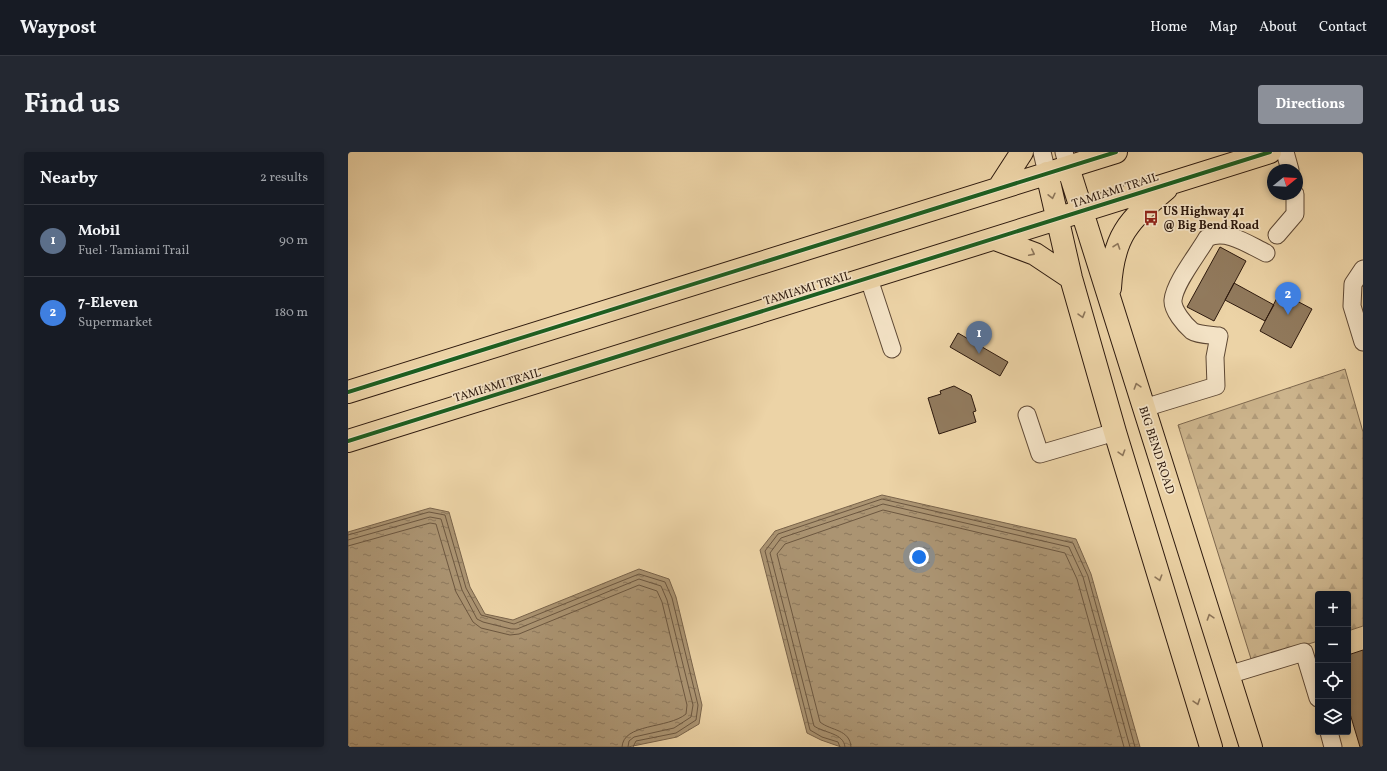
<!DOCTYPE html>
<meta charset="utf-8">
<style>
body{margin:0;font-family:Vollkorn,serif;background:#242831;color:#f1f3f6}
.controls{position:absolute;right:12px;bottom:12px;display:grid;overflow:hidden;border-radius:4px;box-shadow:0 2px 6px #0003}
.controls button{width:36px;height:36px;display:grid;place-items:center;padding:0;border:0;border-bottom:1px solid #363941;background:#171b24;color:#f1f3f6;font:20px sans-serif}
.compass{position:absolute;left:919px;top:12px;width:36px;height:36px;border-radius:50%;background:#171b24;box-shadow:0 2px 6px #0003;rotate:72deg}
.you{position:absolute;left:571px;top:405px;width:14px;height:14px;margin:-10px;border:3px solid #fff;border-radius:50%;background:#1a73e8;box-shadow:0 0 0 6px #1a73e833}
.badge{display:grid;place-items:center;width:26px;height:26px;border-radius:50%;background:#8c9099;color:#fff;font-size:13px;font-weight:700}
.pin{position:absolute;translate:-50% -33px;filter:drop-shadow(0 1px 2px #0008)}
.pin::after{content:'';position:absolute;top:21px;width:14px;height:12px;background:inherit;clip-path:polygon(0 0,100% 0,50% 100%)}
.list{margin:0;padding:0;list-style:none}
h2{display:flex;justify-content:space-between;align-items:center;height:52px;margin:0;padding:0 16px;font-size:17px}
h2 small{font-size:13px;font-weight:400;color:#9ea1a6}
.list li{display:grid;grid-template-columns:26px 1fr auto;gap:12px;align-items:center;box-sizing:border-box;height:72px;padding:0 16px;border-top:1px solid #363941}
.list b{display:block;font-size:15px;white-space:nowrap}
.list p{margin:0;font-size:13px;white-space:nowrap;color:#9ea1a6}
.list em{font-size:13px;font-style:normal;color:#9ea1a6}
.icon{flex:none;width:22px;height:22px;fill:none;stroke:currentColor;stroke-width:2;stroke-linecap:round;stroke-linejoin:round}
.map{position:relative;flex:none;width:1015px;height:595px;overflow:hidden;border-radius:4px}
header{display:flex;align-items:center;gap:24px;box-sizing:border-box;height:56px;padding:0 20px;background:#171b24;border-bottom:1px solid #363941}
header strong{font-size:19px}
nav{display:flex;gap:22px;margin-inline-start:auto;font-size:14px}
.intro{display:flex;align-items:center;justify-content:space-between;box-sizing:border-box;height:96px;padding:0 24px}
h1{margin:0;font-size:28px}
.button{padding:10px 18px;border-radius:4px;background:#8c9099;color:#fff;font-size:14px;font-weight:700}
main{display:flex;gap:24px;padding:0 24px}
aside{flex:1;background:#171b24;border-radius:4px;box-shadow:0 2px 6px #0003}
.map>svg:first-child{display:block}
.forest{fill:url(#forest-firs);stroke:#7d674d}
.water{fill:url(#water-ripples);stroke:#79634a}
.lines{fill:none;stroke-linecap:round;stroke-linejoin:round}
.shore{stroke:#6c5740;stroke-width:1}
.building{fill:#917a5d;stroke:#2e1a0e}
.minor-casing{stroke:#5e4834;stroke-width:19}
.major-casing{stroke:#2e1a0e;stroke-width:24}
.minor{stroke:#f3e2c5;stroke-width:17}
.major{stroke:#ecd3a6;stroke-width:22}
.cycleway-casing{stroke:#f3e2c5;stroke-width:6}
.cycleway{stroke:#1b5e20;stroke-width:4}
.oneway{stroke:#8d765a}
.labels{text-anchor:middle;stroke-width:3.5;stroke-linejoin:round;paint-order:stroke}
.street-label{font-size:12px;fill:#2e1a0e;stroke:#f3e2c5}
.poi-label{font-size:12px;font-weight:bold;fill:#2e1a0e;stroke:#f3e2c5;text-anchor:start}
</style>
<header>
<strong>Waypost</strong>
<nav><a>Home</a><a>Map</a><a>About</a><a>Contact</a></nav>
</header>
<div class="intro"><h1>Find us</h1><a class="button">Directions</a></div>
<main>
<aside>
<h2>Nearby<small>2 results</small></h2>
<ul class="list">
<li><span class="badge" style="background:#5c6f8a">1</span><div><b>Mobil</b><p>Fuel · Tamiami Trail</p></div><em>90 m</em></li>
<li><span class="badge" style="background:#3f7fe0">2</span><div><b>7-Eleven</b><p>Supermarket</p></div><em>180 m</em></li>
</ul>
</aside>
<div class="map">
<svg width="1015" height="595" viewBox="0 0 1015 595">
<defs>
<pattern id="forest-firs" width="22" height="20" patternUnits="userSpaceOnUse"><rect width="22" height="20" fill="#ccb48c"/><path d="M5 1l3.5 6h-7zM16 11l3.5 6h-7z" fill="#b09a78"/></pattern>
<pattern id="water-ripples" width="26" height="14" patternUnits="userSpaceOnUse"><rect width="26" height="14" fill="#ab9472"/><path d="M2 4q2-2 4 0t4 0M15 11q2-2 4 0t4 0" fill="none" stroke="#8c785c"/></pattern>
</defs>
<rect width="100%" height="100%" fill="#ecd3a6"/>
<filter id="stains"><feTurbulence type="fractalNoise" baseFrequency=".005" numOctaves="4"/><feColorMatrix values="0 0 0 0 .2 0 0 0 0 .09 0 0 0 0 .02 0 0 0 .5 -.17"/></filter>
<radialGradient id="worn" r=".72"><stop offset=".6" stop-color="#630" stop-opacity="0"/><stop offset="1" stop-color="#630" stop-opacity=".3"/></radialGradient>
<path class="forest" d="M997,217L1015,280V474L1000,479V442H970V489L904,510L830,273Z"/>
<path class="water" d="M534,343L728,387L743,422L792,595H493L473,588L459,581L412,398L427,379Z
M82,356L101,360L122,435L137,462L165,468L291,417L321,427L328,445L354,553L351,572L329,585L280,595H0V380Z"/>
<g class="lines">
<path class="shore" d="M0,383L81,360L97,363L118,436L133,463L166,472L291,422L317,430L324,446L350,553L348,568L328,581L288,589L285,595
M0,388L82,365L93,367L114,438L129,467L135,470L163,477H169L291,427L313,434L319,448L345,553L343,565L326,576L286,585L281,589L280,595
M0,394L82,371L88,372L108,440L125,470L133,476L162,483L171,482L291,433L309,439L314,450L339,553L338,562C320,577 275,571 274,595
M492,595L490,590L474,585L462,578L417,399L430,382L534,347L725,391L740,424L787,595
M497,595C496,581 476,581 466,574L422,401L433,386L535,352L721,395L735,425L782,595
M503,595C502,577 483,579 472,570L429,402L437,392L535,358L717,401L729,427L776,595"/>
</g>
<path class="building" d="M872,95L898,109L866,169L839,155Z
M886,131L926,153L917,169L877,148Z
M932,140L964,157L943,196L912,179Z
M610,181L660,210L652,224L602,195Z
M606,234L623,243L628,259L625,260L628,270L591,282L580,246L593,242L592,239Z
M1015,498V595H1012L1000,555V503Z"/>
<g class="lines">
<g class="minor-casing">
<path id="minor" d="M694,0L699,21
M716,0L720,15
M937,0L942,18
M929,83L947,62V42
M1015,117L1005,132L1004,154L1015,190
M521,127L544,197
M796,256L868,234L867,205L871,184C864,183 850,183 844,179C837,173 824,158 825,148C827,130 850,102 859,86C878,76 901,93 918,101
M679,263L692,302L767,280
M880,523L956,500L970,546
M981,580L985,595"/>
</g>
<g class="major-casing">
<path id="major" d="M720,15L903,595
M699,21L723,126L767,280L863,595
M650,37L674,0
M647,87L687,102L723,126
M762,136C765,84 780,69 818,37
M0,240L768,0
M0,289L922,0"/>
</g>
<use href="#minor" class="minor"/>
<use href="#major" class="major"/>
<g class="cycleway-casing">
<path id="cycleway" d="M0,240L768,0
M0,289L922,0"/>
</g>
<use href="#cycleway" class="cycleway"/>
</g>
<defs><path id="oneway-chevron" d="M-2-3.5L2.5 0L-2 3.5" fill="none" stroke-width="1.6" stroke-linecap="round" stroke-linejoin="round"/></defs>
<g class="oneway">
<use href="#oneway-chevron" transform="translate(704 44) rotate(77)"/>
<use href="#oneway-chevron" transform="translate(769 94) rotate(-71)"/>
<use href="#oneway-chevron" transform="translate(684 101) rotate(26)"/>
<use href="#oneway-chevron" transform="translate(734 163) rotate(74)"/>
<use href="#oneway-chevron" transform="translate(789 234) rotate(-107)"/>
<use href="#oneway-chevron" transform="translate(774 301) rotate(73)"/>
<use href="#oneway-chevron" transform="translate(811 426) rotate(73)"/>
<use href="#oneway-chevron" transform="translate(862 465) rotate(-108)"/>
<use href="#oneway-chevron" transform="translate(849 550) rotate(72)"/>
</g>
<defs>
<g id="bus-bare" transform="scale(1.2)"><path d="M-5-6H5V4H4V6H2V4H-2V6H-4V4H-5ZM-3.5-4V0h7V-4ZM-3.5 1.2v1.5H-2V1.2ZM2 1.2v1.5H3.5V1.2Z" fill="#8f2418" stroke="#f3e2c5" stroke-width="2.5" paint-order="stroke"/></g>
</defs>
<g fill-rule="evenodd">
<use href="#bus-bare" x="803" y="66"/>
</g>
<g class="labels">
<g class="street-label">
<text transform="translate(767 38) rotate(-18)" y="4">TAMIAMI TRAIL</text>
<text transform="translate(459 136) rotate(-17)" y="4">TAMIAMI TRAIL</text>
<text transform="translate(149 233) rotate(-17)" y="4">TAMIAMI TRAIL</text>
<text transform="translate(809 298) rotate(72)" y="4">BIG BEND ROAD</text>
</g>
<g class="poi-label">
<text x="815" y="63">US Highway 41<tspan x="815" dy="14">@ Big Bend Road</tspan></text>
</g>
</g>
<rect width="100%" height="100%" filter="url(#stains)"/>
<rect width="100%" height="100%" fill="url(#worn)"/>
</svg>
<div class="controls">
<button>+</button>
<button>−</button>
<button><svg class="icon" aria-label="locate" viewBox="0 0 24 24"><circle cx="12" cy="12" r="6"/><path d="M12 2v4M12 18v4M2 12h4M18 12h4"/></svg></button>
<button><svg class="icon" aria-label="layers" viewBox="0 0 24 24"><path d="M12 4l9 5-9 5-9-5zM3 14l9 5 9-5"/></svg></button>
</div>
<svg class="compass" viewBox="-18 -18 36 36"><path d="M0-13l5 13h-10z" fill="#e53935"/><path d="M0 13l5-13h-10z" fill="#9ea1a6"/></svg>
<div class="you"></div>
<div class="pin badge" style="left:631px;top:202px;background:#5c6f8a">1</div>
<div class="pin badge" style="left:940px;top:163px;background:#3f7fe0">2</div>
</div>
</main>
